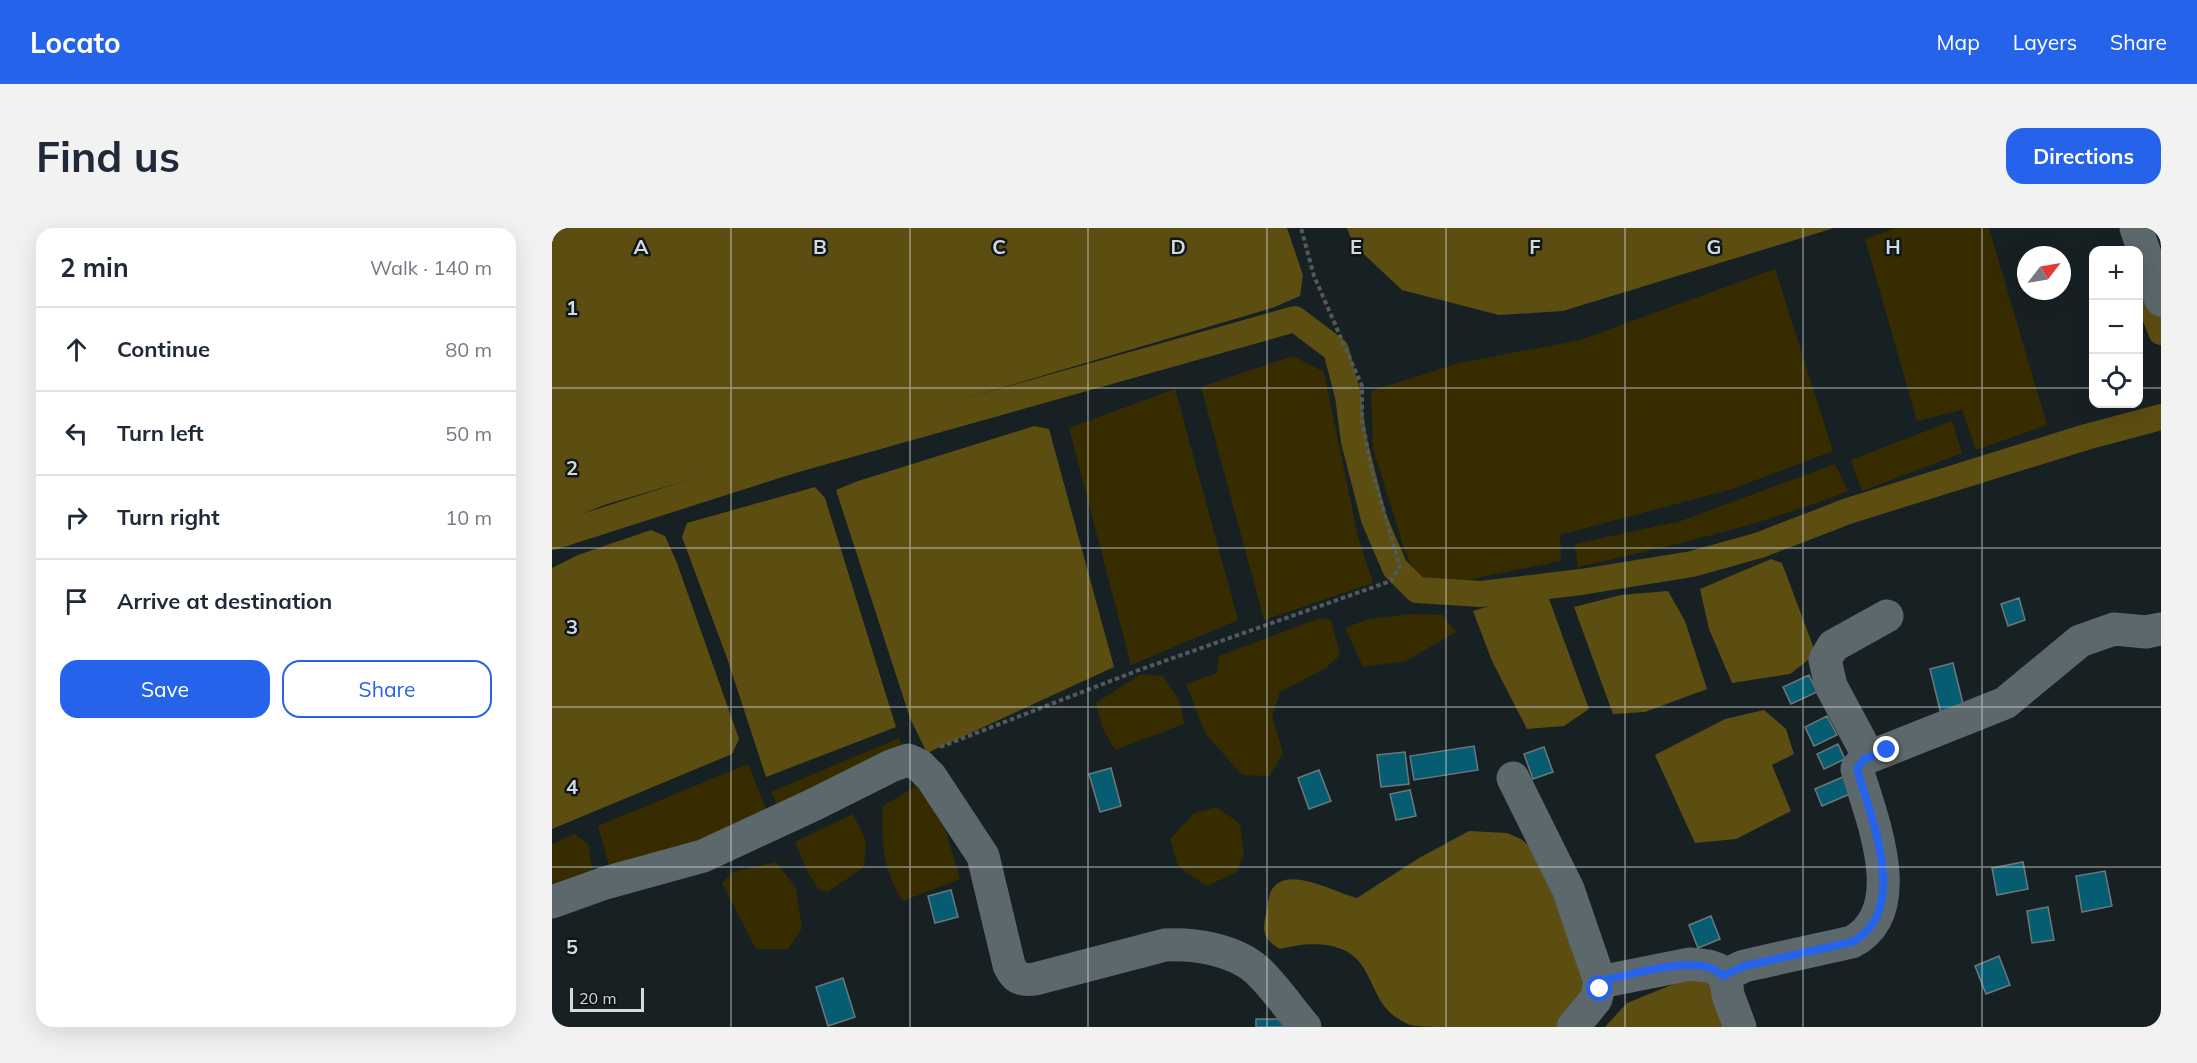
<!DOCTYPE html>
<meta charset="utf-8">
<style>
body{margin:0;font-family:Mulish,sans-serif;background:#f2f2f3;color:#1f2937}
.controls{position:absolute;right:18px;top:18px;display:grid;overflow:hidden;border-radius:12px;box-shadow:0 6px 24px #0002}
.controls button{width:54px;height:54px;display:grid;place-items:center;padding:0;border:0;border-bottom:2px solid #e0e1e3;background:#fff;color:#1f2937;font:30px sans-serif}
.compass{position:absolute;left:1465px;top:18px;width:54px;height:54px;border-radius:50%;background:#fff;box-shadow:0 6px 24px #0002;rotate:59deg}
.scale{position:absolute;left:18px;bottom:15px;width:74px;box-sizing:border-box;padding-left:6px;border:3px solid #d3d9dc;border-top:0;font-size:16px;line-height:21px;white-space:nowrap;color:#d3d9dc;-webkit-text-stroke:4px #0e181b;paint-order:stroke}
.stop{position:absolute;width:18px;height:18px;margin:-14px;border:4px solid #2563eb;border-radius:50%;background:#fff}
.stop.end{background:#2563eb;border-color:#fff;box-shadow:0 2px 6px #0008}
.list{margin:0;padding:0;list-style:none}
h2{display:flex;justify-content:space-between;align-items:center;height:78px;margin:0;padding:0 24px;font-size:26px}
h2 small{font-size:20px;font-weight:400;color:#747a83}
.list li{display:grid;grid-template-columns:39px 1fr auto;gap:18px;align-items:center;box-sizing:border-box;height:84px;padding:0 24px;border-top:2px solid #e0e1e3}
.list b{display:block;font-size:22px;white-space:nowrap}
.list em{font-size:20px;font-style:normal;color:#747a83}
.actions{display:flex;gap:12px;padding:18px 24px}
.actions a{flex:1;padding:14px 0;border:2px solid #2563eb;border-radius:18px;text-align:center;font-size:21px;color:#2563eb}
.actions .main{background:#2563eb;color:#fff}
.icon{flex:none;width:33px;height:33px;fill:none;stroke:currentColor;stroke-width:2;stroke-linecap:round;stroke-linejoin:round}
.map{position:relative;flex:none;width:1609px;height:799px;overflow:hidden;border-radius:18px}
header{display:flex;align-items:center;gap:36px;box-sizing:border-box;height:84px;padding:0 30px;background:#2563eb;color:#fff}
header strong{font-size:28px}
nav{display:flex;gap:33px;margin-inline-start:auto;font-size:21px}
.intro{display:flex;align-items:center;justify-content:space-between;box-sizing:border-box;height:144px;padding:0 36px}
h1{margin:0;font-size:42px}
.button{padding:15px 27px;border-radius:18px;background:#2563eb;color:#fff;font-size:21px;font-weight:700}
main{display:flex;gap:36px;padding:0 36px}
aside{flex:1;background:#fff;border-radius:18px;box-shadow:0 6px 24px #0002}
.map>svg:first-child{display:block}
.green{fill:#372c00}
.water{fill:#5c4d11}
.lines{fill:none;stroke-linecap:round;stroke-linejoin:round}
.canal{stroke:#5c4d11;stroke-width:26}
.building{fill:#065c70;stroke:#6c787c;stroke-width:1.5}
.path{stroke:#50595c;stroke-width:4;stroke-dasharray:4.5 3;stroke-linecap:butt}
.minor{stroke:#5d686c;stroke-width:33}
.route{stroke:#2563eb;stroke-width:8}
.grid{fill:none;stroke:#d3d9dc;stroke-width:1.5;stroke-opacity:0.55}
.grid-label{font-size:20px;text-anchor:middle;font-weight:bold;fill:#d3d9dc;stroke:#0e181b;stroke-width:5;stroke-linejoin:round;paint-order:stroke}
</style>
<header>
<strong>Locato</strong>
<nav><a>Map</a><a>Layers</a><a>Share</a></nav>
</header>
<div class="intro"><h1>Find us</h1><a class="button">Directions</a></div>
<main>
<aside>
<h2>2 min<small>Walk · 140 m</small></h2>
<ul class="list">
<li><svg class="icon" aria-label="ahead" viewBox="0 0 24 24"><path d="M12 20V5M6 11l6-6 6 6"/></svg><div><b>Continue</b></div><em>80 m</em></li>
<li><svg class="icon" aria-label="left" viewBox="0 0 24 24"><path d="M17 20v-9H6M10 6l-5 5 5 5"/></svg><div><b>Turn left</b></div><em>50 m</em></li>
<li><svg class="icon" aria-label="right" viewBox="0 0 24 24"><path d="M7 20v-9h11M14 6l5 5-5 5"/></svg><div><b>Turn right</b></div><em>10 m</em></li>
<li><svg class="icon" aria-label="arrive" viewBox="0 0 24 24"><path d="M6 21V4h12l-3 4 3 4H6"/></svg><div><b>Arrive at destination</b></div></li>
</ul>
<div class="actions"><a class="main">Save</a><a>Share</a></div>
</aside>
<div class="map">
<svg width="1609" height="799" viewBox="0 0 1609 799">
<rect width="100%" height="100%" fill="#172124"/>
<path class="green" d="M1344,0H1437L1495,197L1424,222L1410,182L1365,193L1313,11Z
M1223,41L1281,223L1180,261L1008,307L1009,333L900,355L864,349L851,317L821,220L819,163L907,135L1028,112Z
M741,128L772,144L806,309L821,355L712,392L649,159Z
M623,161L686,392L579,437L517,200Z
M1400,193L1410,225L1310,263L1299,232Z
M1283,236L1296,263C1208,298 1118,318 1026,339L1023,316L1129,293Z
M858,386L891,387L904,404L854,433L811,439L793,400L817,391Z
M768,390L779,392L788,427L774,440L728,464L720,488L731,525L718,548L690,547L653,505L634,456L665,445L667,428Z
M589,446L611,448L627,472L632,496L563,522L550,499L544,475Z
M347,510L355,532L234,595L219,564Z
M196,536L222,601L62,655L46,598Z
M364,558L389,587L408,651L351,673C332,647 328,609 331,578Z
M665,579L688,596L692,627L684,645L654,658L626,638L618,611L642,585Z
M301,586L314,613L312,639L276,664L267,662L256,645L243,614Z
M22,606L36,616L42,650L0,677V616Z
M224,634L244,660L250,700L236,721H204L170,655L181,644Z"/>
<path class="water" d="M0,0H735L751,47L748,68L720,80L52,277L0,298Z
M795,0H1282L1011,83L947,87L850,62L801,16Z
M482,198L497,201L562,439L375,525L358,490L284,262L306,253Z
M263,259L273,270L344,499L214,549L175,430L130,309L135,295Z
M99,302L113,308L125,335L187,511L180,526L0,601V340L26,327Z
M1219,331L1230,335L1264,426L1238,446L1180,455L1157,401L1148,361Z
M1116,363L1133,393L1155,461L1093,484L1061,486L1022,379L1069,367Z
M969,368L997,371L1037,481L1012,498L975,501L940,433L921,383Z
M1212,482L1234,501L1242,526L1220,537L1239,583L1184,611L1143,615L1103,527L1173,491Z
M917,603L955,605L969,611L984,623L1009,689L1039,752L1018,792L1004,799C969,799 934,799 899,799C887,799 870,799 858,797C826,783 827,765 811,739C794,711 754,714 728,721C714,713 710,706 713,691C715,683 716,671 719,663C734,635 783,665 805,670L867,630Z
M1139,749L1161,753L1177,799H1053L1075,775Z"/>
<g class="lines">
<path class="canal" d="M1590,54L1609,104
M0,309L238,233L743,91L784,122L796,168L802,213L822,291L843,340L865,362L929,366L1029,354L1140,336L1208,317L1296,283L1534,209L1609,189"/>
</g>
<path class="building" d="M1467,370L1473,392L1456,398L1449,376Z
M1401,435L1414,488L1391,494L1378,441Z
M1257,447L1265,464L1239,476L1231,459Z
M1275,488L1285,507L1262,518L1253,499Z
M1286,516L1293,531L1272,541L1265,526Z
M922,518L926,542L862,552L858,528Z
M992,519L1001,544L981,551L972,526Z
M853,524L857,556L829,559L825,527Z
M559,540L569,578L548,584L537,546Z
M767,542L779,573L757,581L746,550Z
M1300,545L1307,562L1270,578L1263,561Z
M858,562L864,588L844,592L838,566Z
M1471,634L1476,661L1445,667L1440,640Z
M1553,643L1560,678L1530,684L1524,648Z
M399,662L406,689L383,695L376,668Z
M1496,679L1502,712L1480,715L1475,683Z
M1159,688L1168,711L1146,720L1137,697Z
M1447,728L1458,757L1434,766L1423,738Z
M291,750L303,789L276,798L264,759Z
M704,791H737V799H704Z"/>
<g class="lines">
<path class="path" d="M388,519L587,442L839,353L848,339L820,243L810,193V158L762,48L749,0"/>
<path class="minor" d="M1584,0L1609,72
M1317,529L1279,458L1273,432L1281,418L1335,388
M961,550L1016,661L1048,754
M0,674L53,655L151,628L263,576L339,538L356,532L367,537L379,549L431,628L457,737C463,750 468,753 483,751L613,717C642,715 683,722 705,742C723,759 737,780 753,799
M1171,748L1192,738L1300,714C1359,683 1319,589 1305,541L1312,531L1453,475L1528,413L1562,401L1594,404L1609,401
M1021,799L1044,771L1048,754L1138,736L1156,738L1165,741L1174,751L1176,767L1188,799"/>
</g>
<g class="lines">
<path class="route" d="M1048,761V754L1056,751C1085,746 1150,724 1171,748L1192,738L1300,714C1359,683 1319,590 1305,541L1312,531L1335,522"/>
</g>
<path class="grid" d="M179,0V799M358,0V799M536,0V799M715,0V799M894,0V799M1073,0V799M1251,0V799M1430,0V799M0,160H1542M1586,160H1609M0,320H1609M0,479H1609M0,639H1609"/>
<g class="grid-label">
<text x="89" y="26">A</text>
<text x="268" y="26">B</text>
<text x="447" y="26">C</text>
<text x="626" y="26">D</text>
<text x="804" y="26">E</text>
<text x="983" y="26">F</text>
<text x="1162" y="26">G</text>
<text x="1341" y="26">H</text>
<text x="20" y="87">1</text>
<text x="20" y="247">2</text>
<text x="20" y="406">3</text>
<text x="20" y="566">4</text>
<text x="20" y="726">5</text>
</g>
</svg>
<div class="controls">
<button>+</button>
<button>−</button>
<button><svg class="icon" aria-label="locate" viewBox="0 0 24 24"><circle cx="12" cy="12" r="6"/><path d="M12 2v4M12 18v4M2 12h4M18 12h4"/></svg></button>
</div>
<svg class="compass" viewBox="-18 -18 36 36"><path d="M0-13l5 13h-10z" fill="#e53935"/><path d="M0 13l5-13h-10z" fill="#747a83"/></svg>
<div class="scale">20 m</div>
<div class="stop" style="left:1048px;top:761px"></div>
<div class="stop end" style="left:1335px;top:522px"></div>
</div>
</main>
